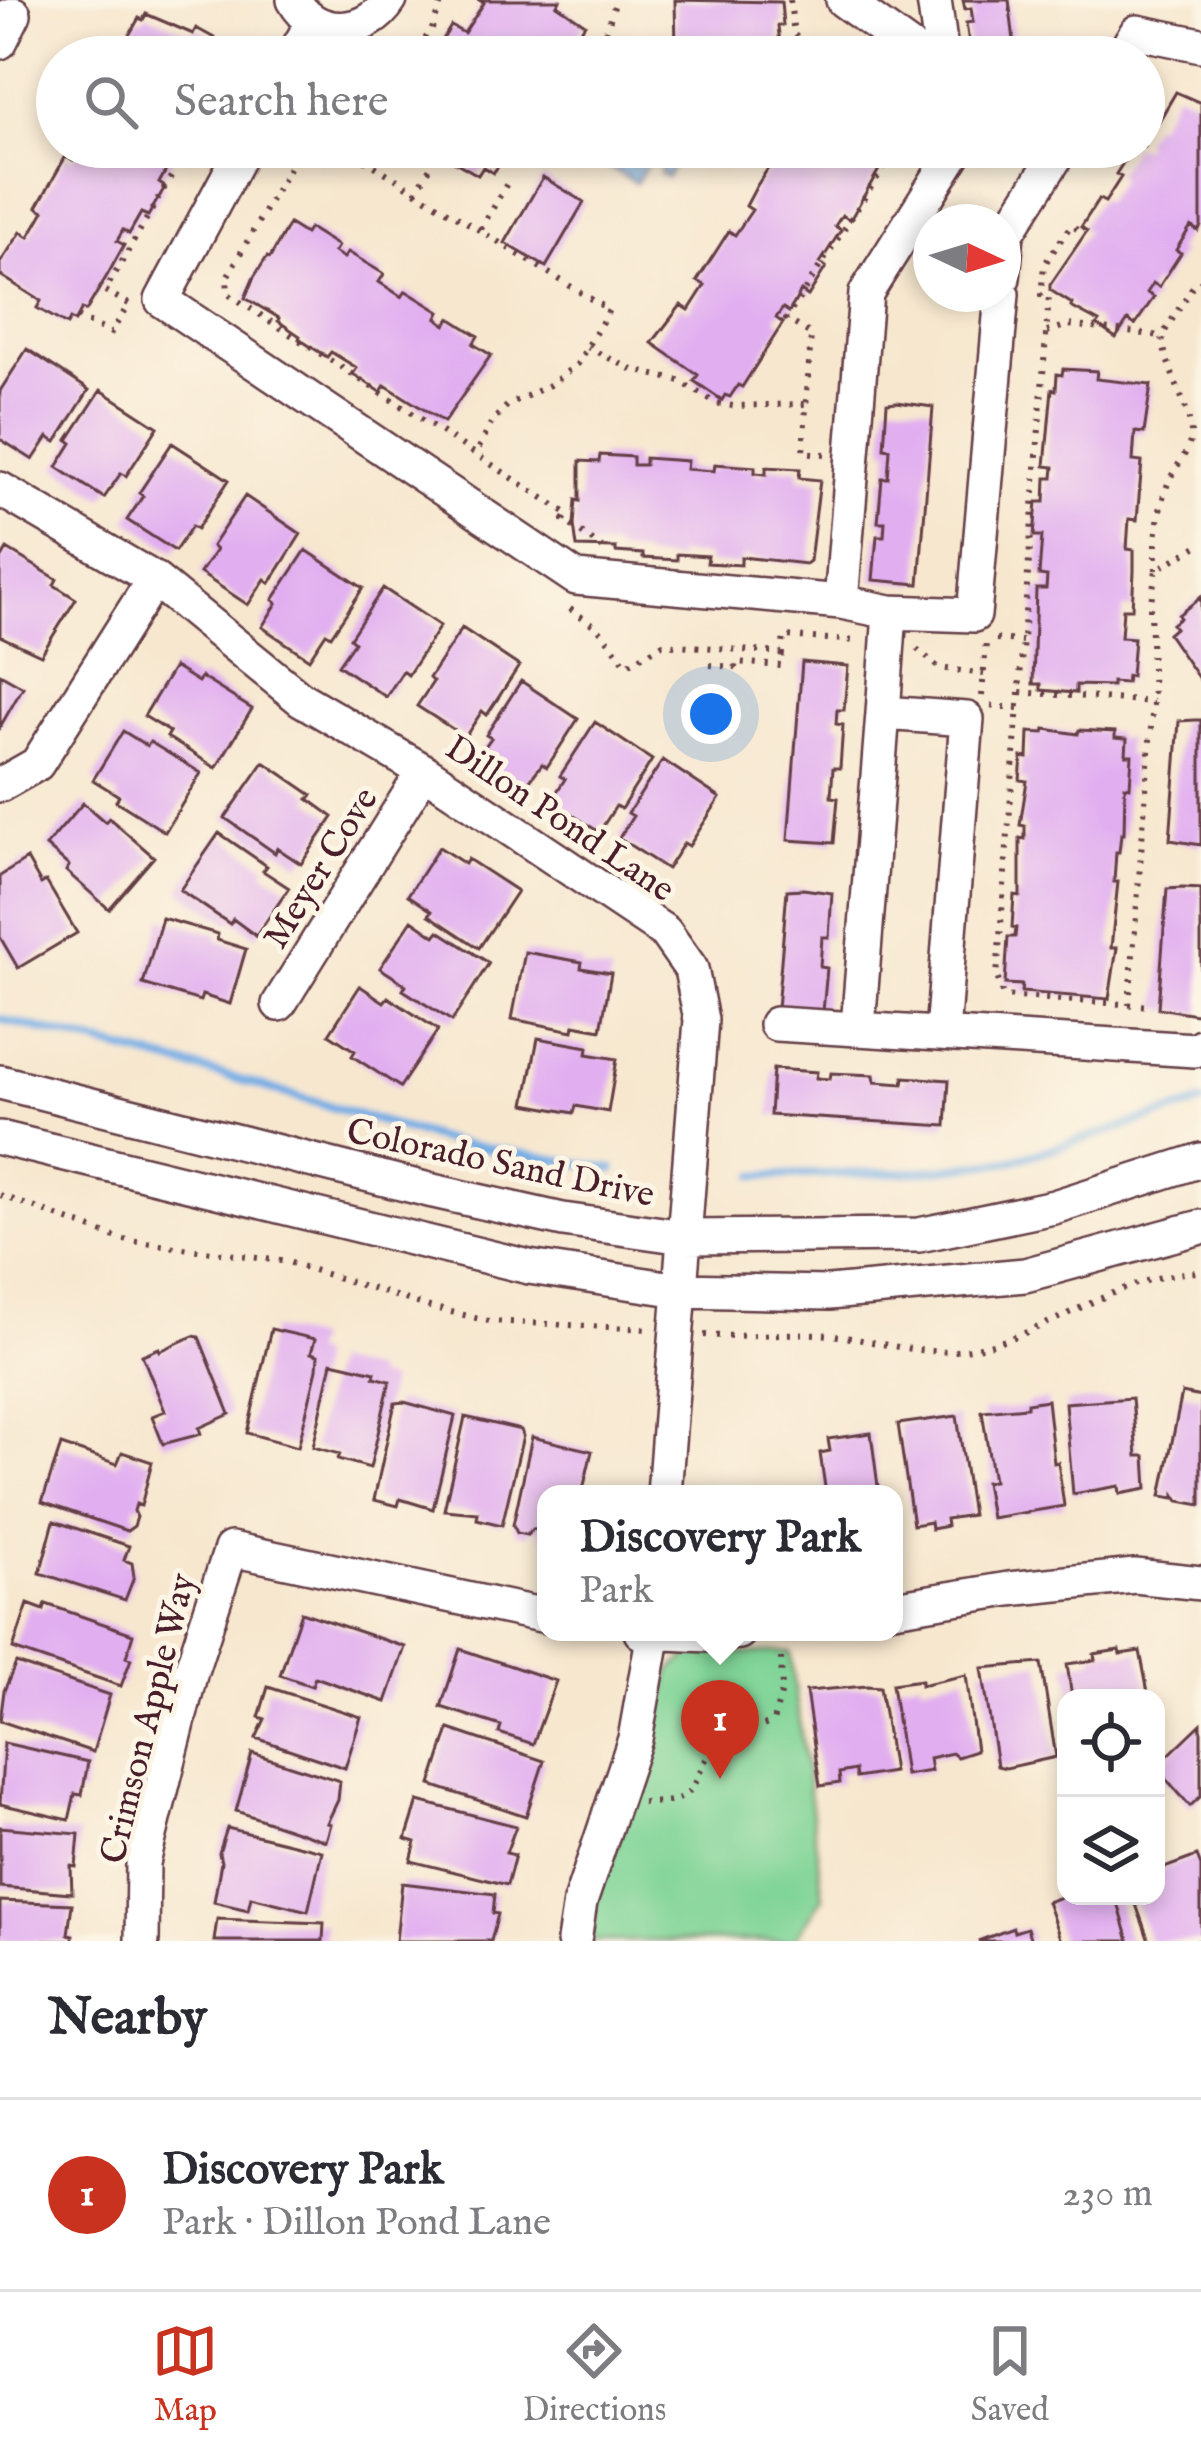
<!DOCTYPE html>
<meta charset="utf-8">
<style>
body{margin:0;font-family:"IM FELL English",serif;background:#f2f2f3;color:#2b2b33}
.controls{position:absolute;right:36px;bottom:36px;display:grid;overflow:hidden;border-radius:24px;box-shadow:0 6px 18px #0003}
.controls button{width:108px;height:108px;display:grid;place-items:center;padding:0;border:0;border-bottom:3px solid #e1e1e2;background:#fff;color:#2b2b33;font:60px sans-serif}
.compass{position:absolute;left:913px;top:204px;width:108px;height:108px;border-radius:50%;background:#fff;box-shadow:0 6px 18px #0003;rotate:94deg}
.you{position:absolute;left:711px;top:714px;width:42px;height:42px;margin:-30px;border:9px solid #fff;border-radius:50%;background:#1a73e8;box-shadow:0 0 0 18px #1a73e833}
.badge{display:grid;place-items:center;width:78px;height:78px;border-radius:50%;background:#c8321e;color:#fff;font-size:39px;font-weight:700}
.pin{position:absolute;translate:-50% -99px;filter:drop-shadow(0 3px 6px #0008)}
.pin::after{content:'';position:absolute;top:63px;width:42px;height:36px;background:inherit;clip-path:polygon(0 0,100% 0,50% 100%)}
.popup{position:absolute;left:537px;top:1485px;width:366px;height:156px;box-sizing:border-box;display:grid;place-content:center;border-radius:24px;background:#fff;filter:drop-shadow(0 3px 9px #0005);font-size:39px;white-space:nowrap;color:#7c7c81}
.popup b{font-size:45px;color:#2b2b33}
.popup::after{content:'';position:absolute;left:50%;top:100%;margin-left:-24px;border:24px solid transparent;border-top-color:#fff}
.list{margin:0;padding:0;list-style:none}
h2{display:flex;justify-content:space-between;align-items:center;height:156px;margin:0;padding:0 48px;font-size:51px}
h2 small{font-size:39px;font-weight:400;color:#7c7c81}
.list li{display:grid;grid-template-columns:78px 1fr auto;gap:36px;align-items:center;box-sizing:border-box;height:192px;padding:0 48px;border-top:3px solid #e1e1e2}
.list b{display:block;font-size:45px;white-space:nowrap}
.list p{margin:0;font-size:39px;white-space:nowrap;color:#7c7c81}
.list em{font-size:39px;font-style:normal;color:#7c7c81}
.icon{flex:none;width:66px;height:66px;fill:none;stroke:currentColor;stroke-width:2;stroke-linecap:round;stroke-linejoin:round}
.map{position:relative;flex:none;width:1201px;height:1941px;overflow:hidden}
.search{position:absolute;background:#fff;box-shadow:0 6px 18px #0003;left:36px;right:36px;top:36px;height:132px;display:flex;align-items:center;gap:30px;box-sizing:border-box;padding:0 42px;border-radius:66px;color:#7c7c81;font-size:45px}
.sheet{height:348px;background:#fff}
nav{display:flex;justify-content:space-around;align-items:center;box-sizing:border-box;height:168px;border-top:3px solid #e1e1e2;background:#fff;font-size:33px;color:#7c7c81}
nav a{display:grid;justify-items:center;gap:6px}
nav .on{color:#c8321e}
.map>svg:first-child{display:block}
.green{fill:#80d497;stroke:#657a61;stroke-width:3}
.water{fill:#76ade5;stroke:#606688;stroke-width:3}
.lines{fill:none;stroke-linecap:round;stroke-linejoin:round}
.stream{stroke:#76ade5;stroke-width:9}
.building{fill:#e1aef0}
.minor-casing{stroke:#643d44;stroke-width:38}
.path{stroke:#643d44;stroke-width:6;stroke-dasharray:3 9;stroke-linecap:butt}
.minor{stroke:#fff;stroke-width:33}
.labels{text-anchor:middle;stroke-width:10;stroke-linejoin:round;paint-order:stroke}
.street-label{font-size:36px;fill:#4a1f2b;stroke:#fcf5e5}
</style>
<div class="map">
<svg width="1201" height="1941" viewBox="0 0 1201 1941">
<rect width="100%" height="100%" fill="#fcf5e5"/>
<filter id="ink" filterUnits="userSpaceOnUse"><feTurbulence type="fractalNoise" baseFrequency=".00833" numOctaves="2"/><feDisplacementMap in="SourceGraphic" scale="24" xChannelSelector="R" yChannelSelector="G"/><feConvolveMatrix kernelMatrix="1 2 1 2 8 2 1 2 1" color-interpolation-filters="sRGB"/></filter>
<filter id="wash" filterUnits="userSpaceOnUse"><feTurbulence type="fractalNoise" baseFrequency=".004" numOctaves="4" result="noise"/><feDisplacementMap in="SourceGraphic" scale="48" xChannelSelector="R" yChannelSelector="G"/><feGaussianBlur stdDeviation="2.7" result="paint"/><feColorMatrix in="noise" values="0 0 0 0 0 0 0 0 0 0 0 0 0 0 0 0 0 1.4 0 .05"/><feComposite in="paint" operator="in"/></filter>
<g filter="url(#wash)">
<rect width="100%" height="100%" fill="#f7e7cf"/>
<path class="green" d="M790,1652L823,1897L793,1941H594L591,1935L594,1905L643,1751L659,1719L671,1670L690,1654Z"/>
<path class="water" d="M620,147H659L681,153L667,177L660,174L662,168L649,161L636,183L608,167Z"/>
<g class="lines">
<path class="stream" d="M0,1019L227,1076L453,1143L613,1169
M755,1176L915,1172L1011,1161L1201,1103"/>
</g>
<g id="blocks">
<path class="building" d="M479,0H560L557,5L585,24L563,57H450L437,49L451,26L464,33L484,3Z
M675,0L781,2L783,25L778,26L781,52L766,53V57H683L682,47L676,48Z
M963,0H1009L1016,57H971L966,23L973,22L971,8L965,9Z
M146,14L193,34L196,28L227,45L223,51L236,57H130L120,51L139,18L143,20Z
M1176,92L1201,103V226L1198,231L1191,226L1176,250L1181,253L1159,287L1153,283L1147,293L1154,297L1135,325L1128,320L1116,338L1097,325L1099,322L1071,307L1072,304L1050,290V285L1087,231L1081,227L1099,199L1105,202L1121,177L1116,174L1133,147H1144V137L1153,124L1156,126Z
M80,147L178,149L159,183L165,187L148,216L141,213L129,234L123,230L117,241L124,245L108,274L86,311L82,309L75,322L70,319L67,325L37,308L41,301L0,275V263L21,232L29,237L44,211L37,207L66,156L73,160Z
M455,147H513L493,173L483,167L478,175L448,158Z
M792,147H892L850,220L842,215L835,226L841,230L820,263L826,267L808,296L801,291L789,312L783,308L776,318L783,323L742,387L738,385L730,397L725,395L722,400L694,381L698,375L652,343L681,305L689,310L705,285L697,281L729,231L735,235L752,210L746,206L756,187L776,156L783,160Z
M543,177L584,202L546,267L505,243Z
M289,224L305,234L309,228L338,246L334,252L344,258L348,252L384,274L379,282L402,297L406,291L440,312L437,318L446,325L450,318L478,336L473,344L491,355L444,422L385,385L381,392L353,374L357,368L331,352L327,357L299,339L300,336L278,321L279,318L245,298L254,277L267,257L270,258Z
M27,349L89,390L56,442L48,437L33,460L0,439V391Z
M1063,369L1097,371L1096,379L1151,385L1144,433L1135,432L1133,461L1142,462L1137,520L1129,519L1127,549L1134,550V571L1132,609H1123L1121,637L1134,638L1131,676H1127L1126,683L1112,682V686L1076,685V693L1041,690V684H1033L1036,589H1046L1047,576L1039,575L1042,536H1034L1037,502H1045L1046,478H1053L1054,467L1045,466L1052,389L1056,390L1057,374L1062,375Z
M101,390L158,427L126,476L121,473L104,498L57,467L72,443L68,440Z
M897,402L933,407L919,584L873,580L877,536H884L885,522H878L882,478H888L890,449L884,448L887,403Z
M172,443L229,480L197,529L192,526L175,551L127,520L143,496L139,493Z
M600,455L633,457V465H645V458L687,461L686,469L714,471L715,464L755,467V473L766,474V467L800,469L799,478L820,480L810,561L806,564L741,557V565L707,563L708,556L677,554V560L643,558V554L616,552V548L577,547L574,525L576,500L580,501V461L599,462Z
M245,496L301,534L270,583L265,579L248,605L200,573L216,550L212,546Z
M7,549L57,579L54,585L76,599L41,655L0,636V561Z
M306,550L363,588L331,636L326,633L309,659L262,627L277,603L273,600Z
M383,588L440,626L408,675L403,671L386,697L338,665L354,642L350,638Z
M1201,597V682L1168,634L1175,628L1172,624L1180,618L1178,615Z
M462,628L519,666L487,715L482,711L465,737L417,706L433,682L429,678Z
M802,662L848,666L844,710H837L836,724L843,725L840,768H833L831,797L838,798L834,843L788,840Z
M174,667L198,682L201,677L252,709L216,768L167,737L170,732L144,716Z
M0,674L23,687L0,727Z
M521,681L578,719L547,767L542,764L521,792L492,773L495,767L478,756L491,738L486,735Z
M1195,720H1201V845L1170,840L1179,721Z
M595,722L652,760L621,809L616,806L599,832L551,801L565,779L560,776Z
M1045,729L1078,734L1079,730L1115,732V738L1127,739L1126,755H1132L1130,787L1125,786L1124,834H1121L1119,852H1116L1114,882H1118L1111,948H1117L1109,999L1021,992L1022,985L1005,984L1008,937H1015L1016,928L1012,927L1014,895L1020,896V838L1025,839V826L1020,825L1027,781L1020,780L1022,757L1028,758L1029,732L1044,733Z
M123,731L147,746L150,742L201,773L165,832L116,801L119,796L93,780Z
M663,760L720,798L689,846L684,843L667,869L619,838L633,816L628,813Z
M264,762L312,795L308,799L333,817L301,864L277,848L275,853L225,818Z
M83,803L105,822L109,818L154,857L109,909L66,871L69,866L46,846Z
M219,833L267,866L263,871L289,888L256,936L233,919L230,924L180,890Z
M439,847L465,864L468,859L517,891L479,948L429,915L432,911L408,895Z
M27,859L41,884L46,881L77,933L18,968L0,937V876Z
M1183,888L1201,889V1012L1196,1014L1158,1008L1167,889Z
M803,889L832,893L829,937H822L820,967L827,968L823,1012L777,1009L787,890Z
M162,918L218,934L217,940L246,949L230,1004L202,995L200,1001L143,984Z
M412,920L435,936L439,931L489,963L452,1021L403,990L406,985L380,968Z
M525,952L582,962L581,968L611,973L601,1030L574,1025L573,1031L512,1019Z
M360,986L384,1002L388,997L438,1030L400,1087L352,1056L355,1051L329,1034Z
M538,1038L588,1047L587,1054L617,1059L608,1112L576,1106L574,1113L525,1104Z
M773,1069L817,1072L816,1078L830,1079L831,1073L874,1075L875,1082L903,1084L904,1077L949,1080L946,1126L770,1115Z
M271,1329L315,1339L311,1353L318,1355L317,1369L298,1447L247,1433Z
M193,1336L199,1337L230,1414L199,1428L201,1434L163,1444L152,1416L165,1411L142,1355L159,1348L160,1351Z
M332,1362L375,1372L374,1377L390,1381L370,1468L338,1459L340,1454L313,1447Z
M1182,1393L1201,1397V1505L1179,1501L1175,1495V1498L1161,1496Z
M1132,1398L1137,1456H1145L1147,1489L1120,1494L1119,1486L1073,1494L1065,1403Z
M1047,1400L1054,1463L1058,1462L1064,1506L991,1518L985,1482L993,1481L982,1411L1027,1407V1403Z
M404,1402L455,1416L433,1509L400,1499L398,1506L374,1500L395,1403Z
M957,1416L972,1515L946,1519L947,1526L931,1529L930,1522L913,1525L898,1424Z
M465,1417L521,1430L523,1436L502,1525L477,1519L478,1513L444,1510Z
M871,1433L879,1494H826L820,1453L830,1451L828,1439Z
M532,1437L592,1451L582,1494H546V1538L540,1537L542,1531L533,1529L527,1535L517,1533L513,1525Z
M61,1445L117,1464L122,1452L152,1462L141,1506L136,1504L134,1511L137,1517L134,1526L127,1531L42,1502Z
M54,1521L129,1546L124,1560L132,1563L134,1577L125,1600L40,1573Z
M28,1604L44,1610L46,1604L133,1634L126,1657L131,1659L121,1686L13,1649Z
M301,1612L405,1647L386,1702L315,1677L312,1686L280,1675Z
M460,1649L556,1681L533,1744L499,1733L501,1726L441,1707Z
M1119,1650L1120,1654L1140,1651L1149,1698L1072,1697L1067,1664L1095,1660L1094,1654Z
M16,1663L110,1695L93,1752L0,1721L4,1691Z
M1041,1663L1056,1757L1006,1768L997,1766L982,1668Z
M966,1675L976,1751L957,1757L952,1753L929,1758L931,1771L905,1775L892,1684L921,1680V1685Z
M867,1686L880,1687L893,1772L856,1778L855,1770L839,1773L840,1783L820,1786L806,1691Z
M268,1687L361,1717L345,1768L256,1738L265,1719L259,1717Z
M1201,1724V1796L1190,1806L1156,1767Z
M449,1729L544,1761L526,1816L431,1785Z
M4,1743L88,1762L82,1795L75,1794L69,1820L0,1804Z
M252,1753L340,1781L338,1800L327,1823L331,1824L326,1841L236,1811Z
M418,1801L516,1826L506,1853L515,1855L507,1885L411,1861L416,1842L406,1839Z
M0,1827L79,1834L76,1867L71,1866L72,1893L0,1887Z
M227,1828L322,1851L308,1911L251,1897L248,1910L214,1902L221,1862L219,1853Z
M1197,1856L1201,1866V1941H1149L1133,1896H1156V1871Z
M402,1883L495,1894L493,1913L498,1914L491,1941H396Z
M1066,1895L1116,1896L1129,1941H1061L1047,1902Z
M0,1901L72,1904L68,1934L73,1935V1941H0Z
M217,1919L324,1923L323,1941H214Z
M1013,1928L1014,1932L1027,1928L1031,1941H978Z"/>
</g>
</g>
<g filter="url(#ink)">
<use href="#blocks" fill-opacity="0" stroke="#643d44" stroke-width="3"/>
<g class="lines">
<g class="minor-casing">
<path id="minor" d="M294,0C316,40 367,36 390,0
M843,0L922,57
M934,0L942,57
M0,19L14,14L0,42
M293,57L313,22
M1121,57L1137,32L1201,45
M244,147L162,300L576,578L841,602L890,612L883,713
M1003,278L1007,233L1062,147
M0,489L154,579L301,699L424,771L665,932L691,969L701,1020L664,1494
M841,602L866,293L958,147
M890,612L974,615L1002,294
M0,785L37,764L154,579
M279,1004L424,771
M776,1024L1195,1050L1201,1046
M858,1027L883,713L967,719L942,1033
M0,1082L433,1191L563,1220L684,1237L919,1235L1054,1207L1201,1160
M0,1138L529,1267L680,1290L829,1293L1025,1275L1201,1227
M894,1608L1009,1589L1135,1576L1201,1583
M641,1632L710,1635L739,1632
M142,1941L143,1863L191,1671L231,1549L546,1616
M574,1941L580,1902L635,1739L654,1632"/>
</g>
<path class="path" d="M790,0L794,35L827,57
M606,32L616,0
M240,57L244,49L259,57
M409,57L431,32L442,0
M301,147L227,277L228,294L568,514L564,520L602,548
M344,147L609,310L577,364L550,385L508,405L493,420L477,452
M416,192L442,147
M481,229L509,180
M1077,229L1071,225L1044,265L1041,295L1049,296L1019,692L1153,702
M77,317L111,333L129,304L105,291L188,147
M1047,332L1068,325L1162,336
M587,347L633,370L680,381L715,403L733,406L806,404
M825,454L803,452L811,334L786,319L897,147
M1156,570C1155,539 1157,506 1171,477C1178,463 1190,451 1191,435C1191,407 1165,369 1162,336L1191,289L1201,281
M570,609L598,628L627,665L663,644L782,653L784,636L858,641
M996,639L1022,641
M917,649L939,668L984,674
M710,665L735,667L736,662L781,666L782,653
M1019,692L997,976L1003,996L1152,1006
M982,696L986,643
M991,706L1018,708
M1129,1005L1153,702L1150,608L1156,570L1201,544
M0,1195L123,1240L288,1262L430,1307L489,1321L649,1329
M704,1335C741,1338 779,1332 816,1334C865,1336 913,1357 964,1350C1046,1339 1116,1273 1201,1272
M642,1802C709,1807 688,1772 719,1742C733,1730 758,1731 773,1721L782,1691L781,1658"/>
<use href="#minor" class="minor"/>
</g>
</g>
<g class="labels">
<g class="street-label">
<text transform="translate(561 817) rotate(34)" y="13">Dillon Pond Lane</text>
<text transform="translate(319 867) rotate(-58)" y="13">Meyer Cove</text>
<text transform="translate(501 1161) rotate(12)" y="13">Colorado Sand Drive</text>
<text transform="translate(146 1718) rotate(-76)" y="13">Crimson Apple Way</text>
</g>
</g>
</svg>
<div class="controls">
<button><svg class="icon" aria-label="locate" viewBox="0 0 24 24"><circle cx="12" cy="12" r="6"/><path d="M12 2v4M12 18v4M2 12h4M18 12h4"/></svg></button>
<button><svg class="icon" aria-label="layers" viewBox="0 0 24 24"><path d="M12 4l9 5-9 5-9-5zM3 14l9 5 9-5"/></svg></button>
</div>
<svg class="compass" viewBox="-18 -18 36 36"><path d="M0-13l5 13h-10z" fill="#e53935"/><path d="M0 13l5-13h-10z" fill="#7c7c81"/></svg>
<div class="you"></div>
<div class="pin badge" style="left:720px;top:1779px">1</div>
<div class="popup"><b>Discovery Park</b>Park</div>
<div class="search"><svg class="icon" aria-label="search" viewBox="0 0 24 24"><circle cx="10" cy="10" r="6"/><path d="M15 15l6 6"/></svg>Search here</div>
</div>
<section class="sheet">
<h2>Nearby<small></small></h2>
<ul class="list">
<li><span class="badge">1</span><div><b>Discovery Park</b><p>Park · Dillon Pond Lane</p></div><em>230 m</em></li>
</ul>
</section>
<nav>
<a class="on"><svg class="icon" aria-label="map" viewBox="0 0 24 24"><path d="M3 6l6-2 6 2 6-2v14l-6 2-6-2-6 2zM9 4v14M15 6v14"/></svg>Map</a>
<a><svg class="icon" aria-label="directions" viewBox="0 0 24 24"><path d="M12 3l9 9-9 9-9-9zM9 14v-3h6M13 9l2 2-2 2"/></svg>Directions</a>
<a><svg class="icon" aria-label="saved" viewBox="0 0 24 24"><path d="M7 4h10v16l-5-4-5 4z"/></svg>Saved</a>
</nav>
